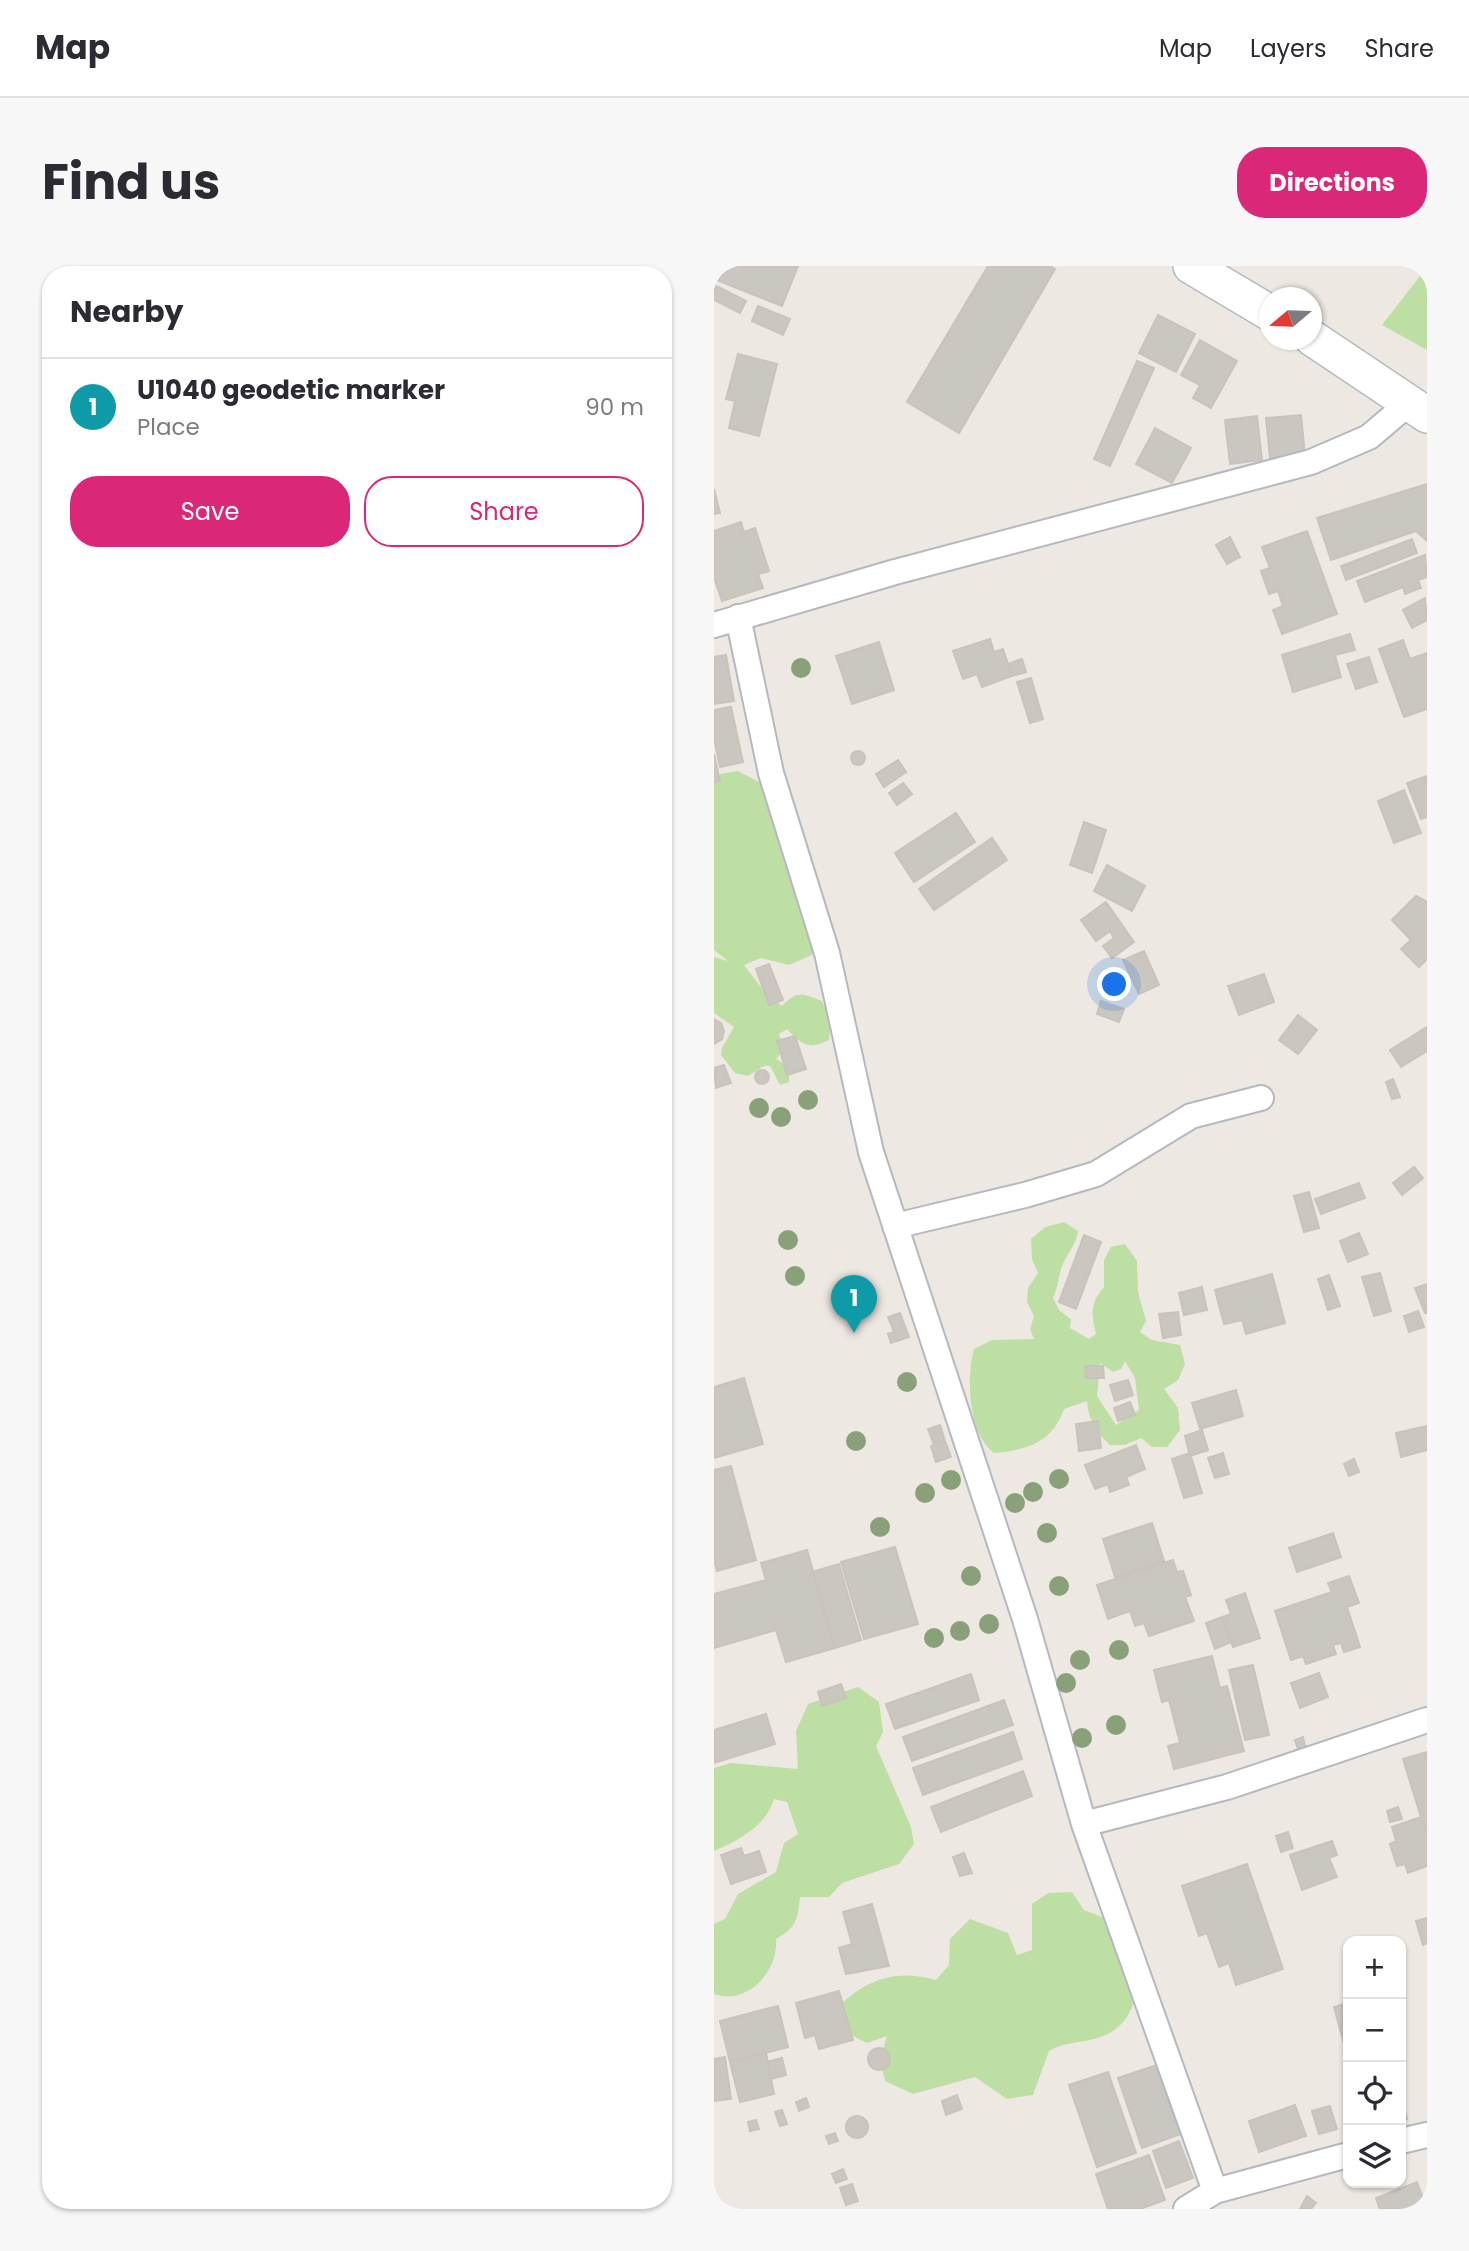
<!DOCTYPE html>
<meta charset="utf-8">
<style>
body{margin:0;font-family:Poppins,sans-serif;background:#f7f7f7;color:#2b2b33}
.controls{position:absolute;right:21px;bottom:21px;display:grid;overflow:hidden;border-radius:14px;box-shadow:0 2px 5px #0004}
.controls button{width:63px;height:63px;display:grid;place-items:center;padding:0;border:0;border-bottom:2px solid #e1e1e2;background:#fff;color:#2b2b33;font:35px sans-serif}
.compass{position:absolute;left:545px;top:21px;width:63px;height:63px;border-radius:50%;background:#fff;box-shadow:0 2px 5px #0004;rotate:251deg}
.you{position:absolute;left:401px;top:719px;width:24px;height:24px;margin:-18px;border:5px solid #fff;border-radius:50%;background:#1a73e8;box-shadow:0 0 0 10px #1a73e833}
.badge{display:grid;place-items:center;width:46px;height:46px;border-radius:50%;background:#db2777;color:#fff;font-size:23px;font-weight:700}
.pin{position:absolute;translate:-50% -58px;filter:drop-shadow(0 2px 4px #0008)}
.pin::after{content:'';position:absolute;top:37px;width:24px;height:21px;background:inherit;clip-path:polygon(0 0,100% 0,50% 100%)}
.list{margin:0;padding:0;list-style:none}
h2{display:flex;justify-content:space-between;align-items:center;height:91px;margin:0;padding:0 28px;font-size:30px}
h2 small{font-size:23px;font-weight:400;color:#7c7c81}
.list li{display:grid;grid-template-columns:46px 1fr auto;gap:21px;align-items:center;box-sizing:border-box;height:98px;padding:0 28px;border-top:2px solid #e1e1e2}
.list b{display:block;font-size:26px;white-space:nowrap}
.list p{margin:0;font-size:23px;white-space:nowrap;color:#7c7c81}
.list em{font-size:23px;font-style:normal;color:#7c7c81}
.actions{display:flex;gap:14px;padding:21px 28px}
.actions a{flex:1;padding:16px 0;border:2px solid #db2777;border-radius:28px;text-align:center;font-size:24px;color:#db2777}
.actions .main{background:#db2777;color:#fff}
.icon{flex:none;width:38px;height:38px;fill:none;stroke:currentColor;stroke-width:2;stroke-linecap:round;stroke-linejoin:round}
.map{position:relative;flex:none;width:713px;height:1943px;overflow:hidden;border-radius:28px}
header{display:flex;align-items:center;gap:42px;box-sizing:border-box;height:98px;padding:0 35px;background:#fff;border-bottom:2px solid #e1e1e2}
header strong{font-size:33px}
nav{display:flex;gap:38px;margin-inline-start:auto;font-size:24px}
.intro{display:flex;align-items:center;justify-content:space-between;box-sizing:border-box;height:168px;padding:0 42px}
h1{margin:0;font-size:49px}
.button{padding:18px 32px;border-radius:28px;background:#db2777;color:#fff;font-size:24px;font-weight:700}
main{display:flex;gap:42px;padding:0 42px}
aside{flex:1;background:#fff;border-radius:28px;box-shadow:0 2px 5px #0004}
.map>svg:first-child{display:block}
.green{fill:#bddfa3;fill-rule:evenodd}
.building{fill:#cac6c0;stroke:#c9c3bb;stroke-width:2}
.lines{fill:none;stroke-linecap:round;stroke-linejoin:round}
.street-casing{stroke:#b5b8c0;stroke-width:28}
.secondary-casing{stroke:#b5b8c0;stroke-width:38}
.street{stroke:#fff;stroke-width:24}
.secondary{stroke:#fff;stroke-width:35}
.tree{fill:#89a178}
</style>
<header>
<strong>Map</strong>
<nav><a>Map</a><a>Layers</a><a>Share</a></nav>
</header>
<div class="intro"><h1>Find us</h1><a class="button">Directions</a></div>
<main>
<aside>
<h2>Nearby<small></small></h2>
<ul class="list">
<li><span class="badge" style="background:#0f9aa8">1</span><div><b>U1040 geodetic marker</b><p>Place</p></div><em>90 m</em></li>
</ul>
<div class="actions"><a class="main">Save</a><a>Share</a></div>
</aside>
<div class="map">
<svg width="713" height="1943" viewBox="0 0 713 1943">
<rect width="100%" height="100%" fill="#eee8e2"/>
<path class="green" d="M713,1V84L668,59Z
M24,505L47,517L101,670L98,689L75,699L47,692L30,699L50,725L68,740C83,724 89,728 108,735L117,755L115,774C94,784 88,779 73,763L65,768L70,783L62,793L75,801V816L66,819L56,800H50L34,810L21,807L7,789L8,782L20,761L0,747V691L14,695L0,684V509Z
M350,956L364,965C362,980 353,987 348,1000C344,1011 344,1022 339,1032L345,1044L357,1053L356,1062L375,1073L382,1068C377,1048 376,1037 390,1021V994L397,981L411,978L423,995L424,1026L432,1055L426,1066L438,1074L466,1079L471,1098L464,1114L450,1123L464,1142L466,1164L453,1181H438L427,1172L411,1179H396C381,1164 375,1156 373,1135L350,1143C338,1177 313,1184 280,1187C254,1167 252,1113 260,1083L278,1074L320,1073L316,1063L320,1050L313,1036L314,1022L324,1007L318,993L317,973L331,961ZM411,1095L421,1112L425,1144L402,1159L383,1130L386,1097L399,1106L407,1103Z
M144,1421L165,1436L169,1466L162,1480L197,1561L200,1578L185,1598L128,1617L115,1631H86C84,1653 82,1662 62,1673C65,1705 33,1740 0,1728V1658L11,1653L24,1628L62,1606L70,1577L84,1568L73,1536L60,1533C53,1559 24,1575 0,1585V1502L17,1497L84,1503L82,1465L94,1438Z
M358,1626L370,1644L396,1654L428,1694C422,1731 421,1764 376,1774C360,1777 350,1777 335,1785L319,1829L293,1833L261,1811L199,1828L171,1815L166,1794L173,1770L153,1777L123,1762L121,1744C150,1714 181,1702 222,1714L235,1699L236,1673L256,1653L294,1667L303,1689L318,1684V1638L334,1627Z"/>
<path class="building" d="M0,0H84L68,40L0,13Z
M274,0H336L341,3L245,167L193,136Z
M0,19L32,35L26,47L0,34Z
M44,40L76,53L69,69L38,55Z
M444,49L481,68L462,106L425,87Z
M486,74L523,95L497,142L479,132L486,119L467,109Z
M24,88L63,98L45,170L15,162L21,135L12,133Z
M423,95L440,102L396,200L380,193Z
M587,149L591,189L556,192L552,152Z
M543,150L548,194L516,198L511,154Z
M441,162L477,182L458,217L422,198Z
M713,218V275L702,265L617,294L603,252Z
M0,223L6,247L0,248Z
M27,256L30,266L41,262L55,305L44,308L49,322L8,335L0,311V265Z
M593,265L623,348L568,368L559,344L569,340L564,325L555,328L547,305L556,302L548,281Z
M516,271L526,291L513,298L502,279Z
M698,273L703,287L632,314L627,300Z
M711,289L713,311L704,314L707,322L691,328L689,321L651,336L643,315Z
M711,332L713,354L698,362L689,344Z
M636,368L641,384L621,389L627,411L579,426L568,389Z
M276,373L280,386L289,383L298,410L268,421L263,408L249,413L239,385Z
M689,374L696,393L713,387V443L690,451L665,383Z
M165,376L180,424L138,438L122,390Z
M12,389L20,435L0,438V391Z
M655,391L663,416L642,423L633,398Z
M308,393L312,406L298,410L294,398Z
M317,412L329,453L316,457L303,416Z
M17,441L29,496L6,501L0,473V444Z
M137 492a7 7 0 1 1 14 0a7 7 0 1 1-14 0Z
M0,488L6,515L0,517Z
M184,494L192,506L170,521L162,508Z
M713,510V551L707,553L693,517Z
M189,517L198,528L183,539L175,527Z
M690,524L707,567L680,577L664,535Z
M242,547L261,576L200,616L181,587Z
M370,556L392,564L378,607L356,599Z
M278,572L293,594L220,644L205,623Z
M393,599L431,620L418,645L380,625Z
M702,630L713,636V693L705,701L687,683L697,674L678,654Z
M392,636L420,676L398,692L389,680L400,672L396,665L382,675L367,654Z
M430,685L445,719L425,728L409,694Z
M55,698L69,734L55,739L42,703Z
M550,708L560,736L525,749L514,720Z
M387,735L410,743L405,756L383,748Z
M584,749L603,764L584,788L565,774Z
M0,753L7,757L10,765L8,773L0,778Z
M713,761V785L687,801L676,784Z
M81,770L92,803L73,809L63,775Z
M10,799L17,817L2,822L0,802Z
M41 811a7 7 0 1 1 14 0a7 7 0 1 1-14 0Z
M679,813L686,831L678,833L672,816Z
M700,901L709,912L688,929L679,917Z
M645,917L651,932L607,948L601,933Z
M595,926L605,962L590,966L580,930Z
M645,967L654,988L634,996L626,975Z
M370,969L387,976L362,1043L345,1036Z
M666,1007L677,1045L660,1050L648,1011Z
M558,1008L571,1057L532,1068L528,1054L510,1058L501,1024Z
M615,1009L626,1040L614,1044L604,1013Z
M713,1018V1047H711L701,1022Z
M488,1021L493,1044L470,1049L465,1027Z
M704,1045L710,1061L695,1066L690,1050Z
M464,1046L467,1069L449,1072L445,1048Z
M186,1047L195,1071L177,1077L174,1068L180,1066L174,1051Z
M371,1100H389L390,1112H372Z
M30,1112L49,1178L0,1192V1121Z
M414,1114L419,1129L401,1135L396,1119Z
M522,1124L529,1150L486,1163L478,1137Z
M416,1136L421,1149L404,1155L400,1142Z
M384,1155L387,1182L365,1185L362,1158Z
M226,1159L231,1175L220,1179L214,1163Z
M713,1160V1184L687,1191L682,1167Z
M488,1164L494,1184L476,1190L471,1170Z
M231,1175L237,1191L222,1196L217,1180Z
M422,1179L431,1203L412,1211L415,1219L396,1226L394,1218L381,1223L371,1199Z
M476,1187L488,1227L470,1232L458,1193Z
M509,1187L515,1208L501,1212L494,1192Z
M640,1193L645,1206L635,1210L630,1198Z
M17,1200L42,1294L3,1305L0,1294V1204Z
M438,1257L450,1295L401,1311L389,1273Z
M619,1267L627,1291L583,1306L575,1282Z
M181,1281L204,1358L150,1373L127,1296Z
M93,1284L121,1382L72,1396L62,1364L0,1382V1328L52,1314L47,1297Z
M459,1294L463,1306L469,1305L477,1329L471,1331L480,1355L435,1370L430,1357L421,1360L416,1345L394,1353L383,1319Z
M125,1298L147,1374L121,1382L98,1306Z
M635,1310L645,1337L633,1341L646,1381L630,1386L627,1377L619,1379L622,1388L592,1398L589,1390L577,1394L561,1345L618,1326L614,1317Z
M531,1327L546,1372L519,1381L508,1351L517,1348L512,1334Z
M508,1351L517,1376L501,1383L492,1357Z
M498,1390L506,1422L513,1420L530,1485L460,1503L454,1480L466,1477L455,1434L448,1436L440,1404Z
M539,1399L555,1469L531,1474L515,1404Z
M605,1407L614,1431L586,1442L577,1417Z
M257,1408L265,1434L181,1463L172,1438Z
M127,1418L132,1432L108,1440L104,1426Z
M290,1434L299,1459L198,1495L189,1471Z
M52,1448L61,1478L0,1497V1464Z
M299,1466L308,1493L209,1529L199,1502Z
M589,1471L592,1484L585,1486L581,1474Z
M713,1486V1563L711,1564L689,1493Z
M309,1505L318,1530L227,1566L217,1541Z
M684,1541L688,1553L676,1556L673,1545Z
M707,1551L713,1569V1600L694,1607L691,1598L683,1600L676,1578L682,1575L678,1561Z
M574,1566L579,1582L567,1586L562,1570Z
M618,1575L623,1589L615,1592L623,1611L588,1624L576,1589Z
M27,1582L30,1590L45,1585L52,1606L17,1618L7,1589Z
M250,1587L258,1607L246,1610L239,1591Z
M533,1598L569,1703L522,1719L515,1697L505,1701L493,1667L485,1670L468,1620Z
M158,1638L175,1700L132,1708L125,1682L138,1678L129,1646Z
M713,1652V1677L709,1679L702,1655Z
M125,1725L139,1774L105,1783L101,1769L91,1772L82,1737Z
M634,1737V1793L620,1741Z
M64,1740L74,1781L16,1796L6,1755Z
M154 1793a11 11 0 1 1 22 0a11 11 0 1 1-22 0Z
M52,1787L60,1828L26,1836L16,1796Z
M11,1791L17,1833L0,1835V1793Z
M68,1792L72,1809L57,1813L53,1796Z
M443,1799L467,1868L428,1882L404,1812Z
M394,1806L422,1887L383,1901L355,1819Z
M243,1829L248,1843L232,1849L228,1835Z
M687,1829L693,1853L687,1855Z
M92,1832L95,1841L85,1845L82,1836Z
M581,1839L592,1870L545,1886L535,1855Z
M616,1840L623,1863L605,1868L598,1845Z
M68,1844L73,1858L66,1860L61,1846Z
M132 1861a11 11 0 1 1 22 0a11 11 0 1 1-22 0Z
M42,1854L45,1863L36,1865L34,1856Z
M121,1867L124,1875L115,1878L112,1870Z
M465,1875L479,1912L452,1922L439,1885Z
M435,1889L451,1934L426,1943H394L382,1908Z
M129,1903L133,1913L122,1917L118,1908Z
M703,1916L713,1943H666L662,1932Z
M138,1918L144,1935L132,1939L126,1922Z
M593,1930L602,1937L597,1943H586Z"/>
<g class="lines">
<g class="street-casing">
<path id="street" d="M24,351L57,507L113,687L157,886L311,1353L370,1558L501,1925
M0,359L181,306L597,196L655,171L695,137
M181,960L311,929L382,908L477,850L547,832
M370,1558L513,1521L713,1454
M687,1875L713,1869
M472,1943L501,1925L634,1889"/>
</g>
<g class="secondary-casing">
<path id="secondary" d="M477,0L556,47
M598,72L713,149"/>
</g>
<use href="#street" class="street"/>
<use href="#secondary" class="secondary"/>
</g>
<g class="tree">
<circle cx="87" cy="402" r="10"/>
<circle cx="94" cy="834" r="10"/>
<circle cx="45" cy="842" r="10"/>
<circle cx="67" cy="851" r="10"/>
<circle cx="74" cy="974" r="10"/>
<circle cx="81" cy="1010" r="10"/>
<circle cx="193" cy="1116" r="10"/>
<circle cx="142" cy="1175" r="10"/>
<circle cx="345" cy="1213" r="10"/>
<circle cx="237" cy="1214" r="10"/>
<circle cx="319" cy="1226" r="10"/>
<circle cx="211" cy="1227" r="10"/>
<circle cx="301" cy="1237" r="10"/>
<circle cx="166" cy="1261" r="10"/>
<circle cx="333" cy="1267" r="10"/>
<circle cx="257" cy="1310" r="10"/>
<circle cx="345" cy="1320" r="10"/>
<circle cx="275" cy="1358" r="10"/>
<circle cx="246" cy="1365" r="10"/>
<circle cx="220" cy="1372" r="10"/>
<circle cx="405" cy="1384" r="10"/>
<circle cx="366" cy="1394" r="10"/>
<circle cx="352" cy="1417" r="10"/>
<circle cx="402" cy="1459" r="10"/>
<circle cx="368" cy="1472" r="10"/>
</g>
</svg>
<div class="controls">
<button>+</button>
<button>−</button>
<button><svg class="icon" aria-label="locate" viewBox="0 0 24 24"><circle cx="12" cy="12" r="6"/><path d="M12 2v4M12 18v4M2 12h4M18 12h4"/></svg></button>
<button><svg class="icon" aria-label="layers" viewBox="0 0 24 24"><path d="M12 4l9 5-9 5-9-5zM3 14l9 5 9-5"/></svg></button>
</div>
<svg class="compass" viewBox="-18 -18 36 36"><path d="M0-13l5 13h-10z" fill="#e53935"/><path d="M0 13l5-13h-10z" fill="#7c7c81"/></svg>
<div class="you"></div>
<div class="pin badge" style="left:140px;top:1067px;background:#0f9aa8">1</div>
</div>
</main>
